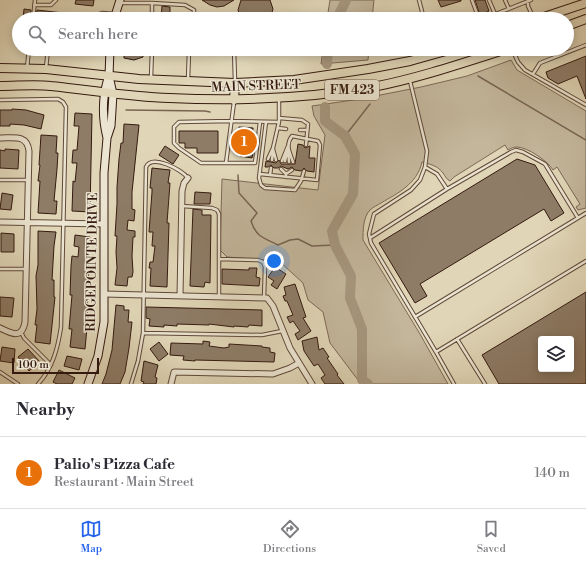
<!DOCTYPE html>
<meta charset="utf-8">
<style>
body{margin:0;font-family:"Libre Bodoni",serif;background:#f2f2f3;color:#2b2b33}
.controls{position:absolute;right:12px;bottom:12px;display:grid;overflow:hidden;border-radius:4px;box-shadow:0 2px 10px #0003}
.controls button{width:36px;height:36px;display:grid;place-items:center;padding:0;border:0;border-bottom:1px solid #e1e1e2;background:#fff;color:#2b2b33;font:20px sans-serif}
.scale{position:absolute;left:12px;bottom:10px;width:87px;box-sizing:border-box;padding-left:4px;border:2px solid #351a10;border-top:0;font-size:11px;line-height:14px;white-space:nowrap;color:#351a10;-webkit-text-stroke:3px #ebe4d0;paint-order:stroke}
.you{position:absolute;left:274px;top:261px;width:14px;height:14px;margin:-10px;border:3px solid #fff;border-radius:50%;background:#1a73e8;box-shadow:0 0 0 6px #1a73e833}
.badge{display:grid;place-items:center;width:26px;height:26px;border-radius:50%;background:#2563eb;color:#fff;font-size:13px;font-weight:700}
.pin{position:absolute;translate:-50% -50%;border:2px solid #fff;box-shadow:0 1px 4px #0006}
.list{margin:0;padding:0;list-style:none}
h2{display:flex;justify-content:space-between;align-items:center;height:52px;margin:0;padding:0 16px;font-size:17px}
h2 small{font-size:13px;font-weight:400;color:#7c7c81}
.list li{display:grid;grid-template-columns:26px 1fr auto;gap:12px;align-items:center;box-sizing:border-box;height:72px;padding:0 16px;border-top:1px solid #e1e1e2}
.list b{display:block;font-size:15px;white-space:nowrap}
.list p{margin:0;font-size:13px;white-space:nowrap;color:#7c7c81}
.list em{font-size:13px;font-style:normal;color:#7c7c81}
.icon{flex:none;width:22px;height:22px;fill:none;stroke:currentColor;stroke-width:2;stroke-linecap:round;stroke-linejoin:round}
.map{position:relative;flex:none;width:586px;height:384px;overflow:hidden}
.search{position:absolute;background:#fff;box-shadow:0 2px 10px #0003;left:12px;right:12px;top:12px;height:44px;display:flex;align-items:center;gap:10px;box-sizing:border-box;padding:0 14px;border-radius:22px;color:#7c7c81;font-size:15px}
.sheet{height:124px;background:#fff}
nav{display:flex;justify-content:space-around;align-items:center;box-sizing:border-box;height:56px;border-top:1px solid #e1e1e2;background:#fff;font-size:11px;color:#7c7c81}
nav a{display:grid;justify-items:center;gap:2px}
nav .on{color:#2563eb}
.map>svg:first-child{display:block}
.green{fill:#c3b69b;stroke:#7c6856}
.lines{fill:none;stroke-linecap:round;stroke-linejoin:round}
.stream{stroke:#796452;stroke-width:1.5}
.river{stroke:#a6967e;stroke-width:10}
.building{fill:#8e7c67;stroke:#351a10;fill-rule:evenodd}
.lane-casing{stroke:#60493a;stroke-width:4.5}
.street-casing{stroke:#60493a;stroke-width:7}
.secondary-casing{stroke:#351a10;stroke-width:9}
.primary-casing{stroke:#351a10;stroke-width:10}
.lane{stroke:#ebe4d0;stroke-width:2.5}
.street{stroke:#ebe4d0;stroke-width:5}
.secondary{stroke:#ebe4d0;stroke-width:7}
.primary{stroke:#e0d6b7;stroke-width:8}
.labels{text-anchor:middle;stroke-width:3;stroke-linejoin:round;paint-order:stroke}
.shield{fill:#ebe4d0;stroke:#6c574a;stroke-width:1}
.shield-label{font-size:12px;font-weight:bold;fill:#351a10}
.street-label{font-size:13px;fill:#351a10;stroke:#ebe4d0}
</style>
<div class="map">
<svg width="586" height="384" viewBox="0 0 586 384">
<rect width="100%" height="100%" fill="#e0d6b7"/>
<filter id="stains"><feTurbulence type="fractalNoise" baseFrequency=".005" numOctaves="4"/><feColorMatrix values="0 0 0 0 .2 0 0 0 0 .09 0 0 0 0 .02 0 0 0 .5 -.17"/></filter>
<radialGradient id="worn" r=".72"><stop offset=".6" stop-color="#630" stop-opacity="0"/><stop offset="1" stop-color="#630" stop-opacity=".3"/></radialGradient>
<path class="green" d="M330,0H374L372,19H327Z
M323,49H369L368,60L321,64Z
M511,60L517,70L586,111V208L578,210L576,207L580,204L557,167L553,170C548,161 527,147 517,147C514,147 511,148 508,150L505,145L454,177L450,181C446,179 446,177 443,173C438,166 430,164 422,162C417,184 398,193 381,203C378,205 373,207 370,210C363,217 363,231 363,240L420,334L448,384H361L330,343L323,312L308,300L303,283L279,261L227,257L220,250L222,179L318,190L325,135L314,116L312,106L360,99L421,87L467,76Z"/>
<g class="lines">
<path class="stream" d="M478,76L586,140
M126,110L205,111L210,112
M345,136L370,104
M238,175L239,193L257,213L251,221C256,237 264,238 278,245L290,240L298,239L312,246L335,245"/>
<path class="river" d="M337,19L346,0
M327,64L328,49
M325,107V121L345,136L355,154L353,194L332,231L335,245L351,276L350,298L362,329V380L368,384"/>
</g>
<path class="building" d="M76,0H94L93,6L75,4Z
M202,0H234L224,6L217,7L210,5Z
M241,0H270L273,9L270,19H241L238,10Z
M438,0H461V1L441,7Z
M475,0H485L489,11L480,15Z
M162,6L170,7V19H161Z
M24,9L31,10L30,19H23Z
M37,10L89,16V19H36Z
M124,49H143V57L134,60L124,58Z
M586,56V99L577,76L558,84L548,78L546,72Z
M12,109L26,110L44,115L41,129L24,125L10,124V126H0V110H12Z
M75,113L92,114L90,212L72,211L73,181L75,182L77,163H72L73,150H77L79,126H74Z
M124,124L139,125L132,192V209L135,210L134,221L128,220L127,230L135,231V237H133L132,256L133,272L132,277H128L127,286L115,285L117,268L116,252L117,236H115L117,204V187L119,159L121,143H123Z
M239,127L253,128L251,147L254,148L252,158L240,156L241,146H237Z
M179,131H218V153H197V148H185V143H179Z
M41,135L57,136L56,153H58L57,169L54,201H57L56,214L38,213L40,181H38L40,165H39Z
M298,144L303,145L305,148L310,146L309,158H315L314,172L307,171L304,168L301,171L295,170L292,167L288,169L281,166L278,168H274L271,165L268,167H265L266,161L276,163L279,160L281,164H295Z
M165,146L179,155L173,164L159,155Z
M5,149L19,150L18,169L0,168V150L5,151Z
M517,159L535,165L564,213L551,221L544,209L420,284L427,296L415,303L379,243Z
M152,168L170,170L168,183H170L167,223H169L167,287L150,286L151,268H149L150,262H153L155,246H152L153,232H149L152,192V188H150Z
M195,192L211,193L210,204H194Z
M2,193L13,195L11,210L0,209Z
M193,209L202,210V215H211L210,283L205,282L204,287L190,286Z
M38,231L56,232L54,246L52,280H54V297H55L50,344L35,342L37,325H35L37,309L36,276L38,265Z
M1,233L14,234V252H1Z
M75,235L90,237L87,317H88L85,349L70,347L72,329H69L72,295H70L71,266L72,256L78,257L79,247L74,246Z
M275,267L286,274L277,289L271,285L274,281L268,277Z
M249,268H257L256,277L260,278L259,286L222,284V269L249,270Z
M295,284L306,317L303,318L311,331L298,340L295,334L300,331L293,321L290,323L287,317L293,315L287,301H285L283,296L286,295L284,287Z
M586,292V384H499L482,355ZM541,339H571V369H541Z
M0,297L14,298L12,317L0,316Z
M116,305L124,306V310H129L128,322H132L129,348L125,372L120,384H102L106,374L112,350Z
M146,307L262,310V326L249,325L248,327L234,326V327L209,324V325L177,324V326L164,325V327L149,326L150,319L146,318Z
M317,337L319,350L323,348L329,357L327,358L338,374L337,375L344,384H325L321,378L325,375L318,364L314,366L304,351L302,341Z
M203,341L210,342L209,346L224,348L229,347V344L262,346V347L270,348V352L275,353L274,362L195,360V361L183,360L184,356L170,355L171,343L203,344Z
M159,342L168,354L159,361L150,349Z
M2,347L15,349L14,363L0,361Z
M28,349L40,362L29,371L18,357Z
M67,356L82,359L79,370L64,366Z
M144,361L158,365L155,377L157,378L156,384H143L144,382L141,381Z
M59,370L75,378L72,384H57L53,382Z"/>
<g class="lines">
<g class="lane-casing">
<path id="lane" d="M419,0L424,19
M472,0L479,19
M489,0L495,14
M505,0L509,9
M528,1V6L534,19
M119,3H152V19
M152,3L185,5L194,10V19
M34,5H51L56,0
M33,19L35,0
M94,19V16L102,13L114,14
M483,19L531,0
M234,49L235,81
M512,49L518,62L525,70L586,105
M152,52H189L188,79
M189,52L192,51L193,49
M27,68L29,49
M46,68L48,49
M533,74L540,63L586,45
M151,78L152,49
M410,81L427,151L425,167L420,180L411,190L374,214L369,234L371,243L436,352L586,261
M0,100L58,99L63,102L66,107L61,327C58,347 53,368 38,384
M279,118L302,120L308,124L306,145
M260,122L255,163H201L179,148L174,143V127L179,122L231,121L279,122V98
M266,122L259,178L261,185L265,188L295,190L301,181L304,171
M278,128L286,129
M300,130H307
M273,149L276,160
M288,150L289,162
M268,159L273,148L279,122
M272,160L273,151
M282,161L288,146
M285,161L287,152
M226,163L234,102
M425,167L437,174L447,189
M281,169L286,174
M260,174L317,180L320,145L318,141L292,136C285,145 290,153 293,162
M270,175L271,168
M286,177V174L292,170
M0,180H27
M182,206L212,208L217,210L219,214V296
M370,238L447,189L511,152L516,150L523,152L545,164L578,218
M219,259L258,260L263,262L265,267L264,298
M0,269H25
M415,317L586,213
M21,332L24,338L51,365
M143,333L262,335L282,331
M457,339L485,384
M436,352L454,384
M0,372L18,384
M131,384L138,361L143,333L146,167C152,154 181,169 188,178"/>
</g>
<g class="street-casing">
<path id="street" d="M0,138C13,138 27,134 29,151L25,322C22,339 12,334 0,328
M0,222L104,224
M104,294L267,298L273,306L290,348L312,384
M180,296L182,191L184,183L188,178
M171,384L174,372L273,374L290,368L299,363"/>
</g>
<g class="secondary-casing">
<path id="secondary" d="M114,19L120,0
M107,138C102,118 102,98 108,78
M88,384L98,356L104,322V173L107,138L111,126L113,94L109,76L110,49"/>
</g>
<g class="primary-casing">
<path id="primary" d="M538,19L586,3
M567,26L586,19
M0,68L46,69L139,79L235,83L294,80L368,69L410,61L453,49
M0,86C17,86 35,84 51,86C91,90 129,97 169,98C237,101 306,99 373,87C419,78 463,63 507,49
M234,100L235,83"/>
</g>
<use href="#lane" class="lane"/>
<use href="#street" class="street"/>
<use href="#secondary" class="secondary"/>
<use href="#primary" class="primary"/>
</g>
<g class="labels">
<rect class="shield" x="325" y="80" width="54" height="20" rx="3"/>
<g class="shield-label">
<text x="352" y="94">FM 423</text>
</g>
<g class="street-label">
<text transform="translate(256 85) rotate(-2)" y="5">MAIN STREET</text>
<text transform="translate(91 262) rotate(-89)" y="5">RIDGEPOINTE DRIVE</text>
</g>
</g>
<rect width="100%" height="100%" filter="url(#stains)"/>
<rect width="100%" height="100%" fill="url(#worn)"/>
</svg>
<div class="controls">
<button><svg class="icon" aria-label="layers" viewBox="0 0 24 24"><path d="M12 4l9 5-9 5-9-5zM3 14l9 5 9-5"/></svg></button>
</div>
<div class="scale">100 m</div>
<div class="you"></div>
<div class="pin badge" style="left:244px;top:142px;background:#e8710a">1</div>
<div class="search"><svg class="icon" aria-label="search" viewBox="0 0 24 24"><circle cx="10" cy="10" r="6"/><path d="M15 15l6 6"/></svg>Search here</div>
</div>
<section class="sheet">
<h2>Nearby<small></small></h2>
<ul class="list">
<li><span class="badge" style="background:#e8710a">1</span><div><b>Palio's Pizza Cafe</b><p>Restaurant · Main Street</p></div><em>140 m</em></li>
</ul>
</section>
<nav>
<a class="on"><svg class="icon" aria-label="map" viewBox="0 0 24 24"><path d="M3 6l6-2 6 2 6-2v14l-6 2-6-2-6 2zM9 4v14M15 6v14"/></svg>Map</a>
<a><svg class="icon" aria-label="directions" viewBox="0 0 24 24"><path d="M12 3l9 9-9 9-9-9zM9 14v-3h6M13 9l2 2-2 2"/></svg>Directions</a>
<a><svg class="icon" aria-label="saved" viewBox="0 0 24 24"><path d="M7 4h10v16l-5-4-5 4z"/></svg>Saved</a>
</nav>
